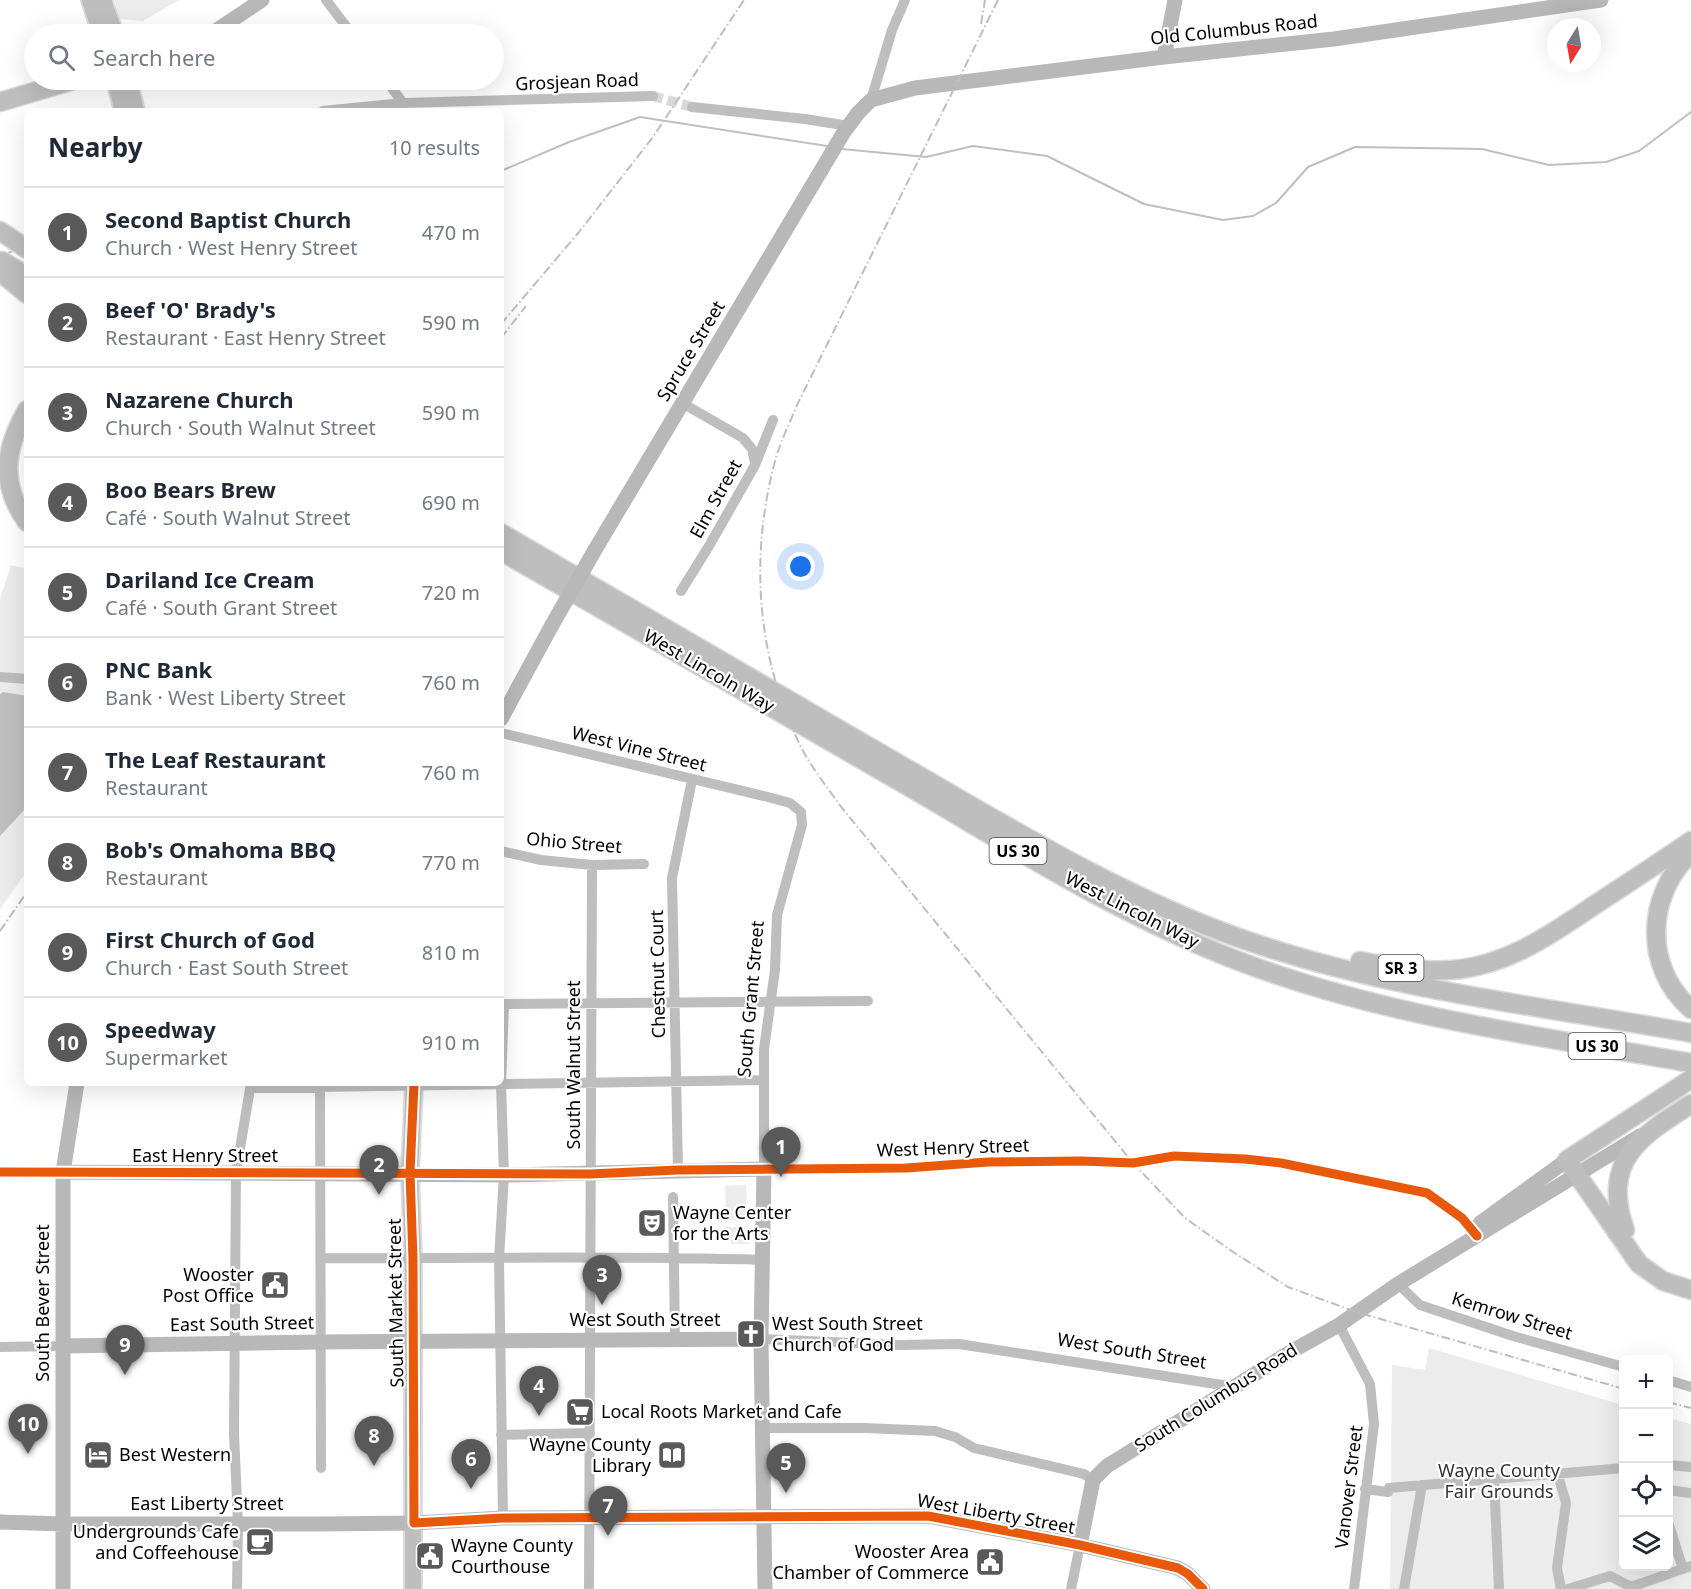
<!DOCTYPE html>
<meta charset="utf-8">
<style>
body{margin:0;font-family:"Noto Sans",sans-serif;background:#f6f6f7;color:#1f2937}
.controls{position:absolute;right:18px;bottom:18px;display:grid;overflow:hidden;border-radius:9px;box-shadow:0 6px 24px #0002}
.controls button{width:54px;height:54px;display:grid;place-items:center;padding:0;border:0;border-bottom:2px solid #e0e1e3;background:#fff;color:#1f2937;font:30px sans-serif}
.compass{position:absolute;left:1547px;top:18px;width:54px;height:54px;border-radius:50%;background:#fff;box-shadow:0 6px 24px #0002;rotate:191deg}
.you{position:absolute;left:801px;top:567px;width:21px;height:21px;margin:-15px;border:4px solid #fff;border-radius:50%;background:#1a73e8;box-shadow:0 0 0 9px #1a73e833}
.badge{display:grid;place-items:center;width:39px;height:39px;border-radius:50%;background:#595959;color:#fff;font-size:20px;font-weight:700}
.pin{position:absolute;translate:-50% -50px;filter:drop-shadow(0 2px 3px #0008)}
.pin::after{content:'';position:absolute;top:32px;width:21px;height:18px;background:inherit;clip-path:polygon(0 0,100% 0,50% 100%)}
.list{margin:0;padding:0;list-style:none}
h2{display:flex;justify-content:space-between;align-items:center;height:78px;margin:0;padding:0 24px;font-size:26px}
h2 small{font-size:20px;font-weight:400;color:#747a83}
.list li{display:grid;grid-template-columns:39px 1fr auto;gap:18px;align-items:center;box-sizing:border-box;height:90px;padding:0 24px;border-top:2px solid #e0e1e3}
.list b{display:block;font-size:22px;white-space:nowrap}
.list p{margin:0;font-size:20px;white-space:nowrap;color:#747a83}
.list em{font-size:20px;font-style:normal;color:#747a83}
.icon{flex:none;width:33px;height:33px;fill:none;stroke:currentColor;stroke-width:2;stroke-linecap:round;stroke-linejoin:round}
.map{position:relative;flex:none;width:1691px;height:1589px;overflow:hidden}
.search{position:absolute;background:#fff;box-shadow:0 6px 24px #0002;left:24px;top:24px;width:480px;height:66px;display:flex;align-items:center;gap:15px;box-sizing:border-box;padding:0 21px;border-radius:33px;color:#747a83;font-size:22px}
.panel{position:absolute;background:#fff;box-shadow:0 6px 24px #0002;left:24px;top:108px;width:480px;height:978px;border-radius:9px}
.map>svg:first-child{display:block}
.green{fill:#ececec}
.water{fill:#bfbfbf}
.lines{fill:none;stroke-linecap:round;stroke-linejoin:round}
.stream{stroke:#bfbfbf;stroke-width:2}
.street-tunnel{stroke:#d9d9d9;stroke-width:10;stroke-dasharray:10 5;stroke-linecap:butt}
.primary-casing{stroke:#dbdbdb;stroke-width:20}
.highway-casing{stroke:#dbdbdb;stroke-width:21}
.street{stroke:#bebebe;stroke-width:10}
.secondary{stroke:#b8b8b8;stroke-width:15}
.primary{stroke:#bebebe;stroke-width:16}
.highway{stroke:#bebebe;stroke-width:18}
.rail{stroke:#bebebe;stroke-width:2;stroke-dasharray:9 3 1.5 3;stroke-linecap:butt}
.secondary-bridge{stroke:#b8b8b8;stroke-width:15}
.cycleway-casing{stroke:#fff;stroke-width:13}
.cycleway{stroke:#e8590c;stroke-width:9}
.labels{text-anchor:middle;stroke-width:4.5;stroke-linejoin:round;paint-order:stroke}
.shield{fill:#fff;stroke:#4c4c4c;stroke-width:1.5}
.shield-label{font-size:16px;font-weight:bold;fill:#000}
.street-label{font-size:18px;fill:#000;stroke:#fff}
.poi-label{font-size:18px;fill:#000;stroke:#fff;text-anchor:start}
.park-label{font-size:18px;fill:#333;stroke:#fff}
</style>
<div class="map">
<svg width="1691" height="1589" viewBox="0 0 1691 1589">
<rect width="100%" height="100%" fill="#fff"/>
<path class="green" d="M114,0H179L143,21L120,19Z
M11,565L27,569V871L0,909V599Z
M746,1185L747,1220H726L725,1186Z
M725,1227H749V1244H731V1241H724L721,1233Z
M1429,1348L1623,1405L1624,1566H1668L1669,1418L1691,1424V1589H1390L1392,1365L1425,1370Z"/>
<path class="water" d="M3,692L27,696V807L0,836V694Z"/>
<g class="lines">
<path class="stream" d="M842,149L926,157L973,146L1047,156L1144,204L1223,220L1253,216L1276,203L1308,167L1355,147L1482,149L1549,165L1606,162L1639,151L1691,112
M501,171L569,142L640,117L827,146
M5,255L16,249"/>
<path class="street-tunnel" d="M653,96L692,107"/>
<g class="primary-casing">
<path id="primary" d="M90,0L101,34
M103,0L115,34
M115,80L123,111
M128,80L136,111
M413,1589V1259L410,1173L414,1083"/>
</g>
<g class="highway-casing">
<path id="highway" d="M0,102L74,80
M0,231L27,249
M2,261L27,276
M0,272L27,294
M27,410C4,449 0,485 27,522
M501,533C635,611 769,689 904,767C1013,830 1123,897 1242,939C1387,990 1541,1006 1691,1033
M501,551C638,630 774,709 911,788C1017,850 1122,916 1236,960C1381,1016 1539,1036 1691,1063
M1691,853C1646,895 1643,967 1691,1009
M1360,961C1390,967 1420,972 1451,970C1508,966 1553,933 1599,902C1630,882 1660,862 1691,841
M1691,1079L1567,1160L1639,1264L1663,1281L1691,1290
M1625,1230C1601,1161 1639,1137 1691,1104"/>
</g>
<path class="street" d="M326,0L352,34
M386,80L403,103
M871,100L892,30L905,0
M692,107L805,119L849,126
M323,111L403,103L653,96
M682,403L743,438L752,449L755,463
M681,591L709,546L755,465L773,420
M0,677L27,679
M501,733L768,797L790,803L801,812L802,825L777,915L775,970L764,1049V1169L906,1168L988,1162L1082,1161L1133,1163L1174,1156L1281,1163L1427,1193L1462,1218L1477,1236
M501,851L541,860L592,865L644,864
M501,1004L868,1001
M320,1083L321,1468
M250,1088L764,1080
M678,1170L672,878L692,780
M0,1172H63
M673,1197L675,1340
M322,1258C469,1259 616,1255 764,1260
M1398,1284L1420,1305L1513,1336L1624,1367
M1339,1325L1370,1384L1374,1424L1354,1589
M761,1339L898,1345L959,1344L1235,1387
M0,1347L62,1346
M1668,1380L1691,1387
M763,1428H865L935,1431L955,1437L974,1448L1084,1474L1093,1480
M501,1435L590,1433
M1668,1465L1691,1467
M1558,1475L1566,1503L1557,1568L1561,1589
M1494,1479L1499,1589
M1365,1489L1388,1492L1389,1488L1624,1468
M1668,1490L1691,1493
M503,1518L499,1259L504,1175L501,1085L504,1004
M1668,1522L1683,1569
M237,1589L238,1524L234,1433L236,1172L251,1083
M589,1589L592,865
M1071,1589L1080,1545
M1404,1589L1422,1485
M1568,1589L1610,1576L1631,1587L1691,1566"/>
<path class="secondary" d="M211,34L262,0
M1164,57L1175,0
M596,548L844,132L858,113L871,100L915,88L1164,57L1334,39L1601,0
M501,719L552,625
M63,1172L504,1175L764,1169L761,1339L765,1589
M1480,1223L1567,1160
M62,1346L320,1342L761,1339
M0,1522L63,1524H321L414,1523L503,1518L928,1516L1080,1545L1178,1568L1188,1574L1203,1589
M1080,1545L1093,1480L1107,1466L1292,1351L1339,1325L1398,1284L1640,1136
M63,1589V1172L77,1083"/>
<use href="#primary" class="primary"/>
<use href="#highway" class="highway"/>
<path class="rail" d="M998,0L797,405C790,423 780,442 775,461C750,555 756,654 799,743C810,766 827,787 842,808L1133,1163L1185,1218L1233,1252L1288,1287L1356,1312L1624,1389
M981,24L985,0
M501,324L579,232L653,137L744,0
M501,338L526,306
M0,931L27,892
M1668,1402L1691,1408"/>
<path class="secondary-bridge" d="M552,625L596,548"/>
<g class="cycleway-casing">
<path id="cycleway" d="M414,1083L410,1173L413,1259L414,1523L503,1518L928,1516L1080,1545L1178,1568L1188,1574L1203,1589
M0,1172L590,1174L678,1170L906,1168L988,1162L1082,1161L1133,1163L1174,1156L1245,1159L1281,1163L1427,1193L1462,1218L1477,1236"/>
</g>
<use href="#cycleway" class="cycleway"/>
</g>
<defs>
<g id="theatre-square" transform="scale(1.5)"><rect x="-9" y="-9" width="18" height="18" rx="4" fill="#595959" stroke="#fff"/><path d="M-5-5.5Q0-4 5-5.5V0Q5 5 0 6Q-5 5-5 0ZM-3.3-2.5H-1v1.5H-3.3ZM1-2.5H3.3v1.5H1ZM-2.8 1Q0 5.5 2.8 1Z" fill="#fff"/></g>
<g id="civic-square" transform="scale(1.5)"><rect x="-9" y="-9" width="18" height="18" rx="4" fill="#595959" stroke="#fff"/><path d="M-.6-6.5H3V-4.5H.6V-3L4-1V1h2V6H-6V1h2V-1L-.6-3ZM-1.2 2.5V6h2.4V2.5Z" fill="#fff"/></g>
<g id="church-square" transform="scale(1.5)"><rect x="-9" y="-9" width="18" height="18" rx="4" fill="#595959" stroke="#fff"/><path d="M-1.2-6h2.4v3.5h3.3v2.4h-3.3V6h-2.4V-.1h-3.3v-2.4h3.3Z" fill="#fff"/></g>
<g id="supermarket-square" transform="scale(1.5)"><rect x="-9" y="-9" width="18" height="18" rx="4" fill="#595959" stroke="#fff"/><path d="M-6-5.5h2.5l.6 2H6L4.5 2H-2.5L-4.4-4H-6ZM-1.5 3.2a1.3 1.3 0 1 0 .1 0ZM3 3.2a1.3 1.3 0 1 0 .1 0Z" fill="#fff"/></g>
<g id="hotel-square" transform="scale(1.5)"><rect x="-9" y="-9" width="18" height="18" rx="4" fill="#595959" stroke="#fff"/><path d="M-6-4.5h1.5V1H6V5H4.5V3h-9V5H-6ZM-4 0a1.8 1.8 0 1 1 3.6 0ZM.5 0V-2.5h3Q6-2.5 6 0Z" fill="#fff"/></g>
<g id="library-square" transform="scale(1.5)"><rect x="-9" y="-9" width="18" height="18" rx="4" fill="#595959" stroke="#fff"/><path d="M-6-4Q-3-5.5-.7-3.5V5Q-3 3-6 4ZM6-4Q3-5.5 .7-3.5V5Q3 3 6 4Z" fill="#fff"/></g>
<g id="cafe-square" transform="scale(1.5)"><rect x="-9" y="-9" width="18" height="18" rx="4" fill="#595959" stroke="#fff"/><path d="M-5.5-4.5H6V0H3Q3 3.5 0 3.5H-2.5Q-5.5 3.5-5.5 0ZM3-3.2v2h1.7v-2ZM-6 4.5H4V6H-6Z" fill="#fff"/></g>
</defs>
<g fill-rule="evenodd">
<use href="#theatre-square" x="652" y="1223"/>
<use href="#civic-square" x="275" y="1285"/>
<use href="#church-square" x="751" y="1334"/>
<use href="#supermarket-square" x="580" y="1412"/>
<use href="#hotel-square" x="98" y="1455"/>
<use href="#library-square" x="672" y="1455"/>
<use href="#cafe-square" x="260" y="1542"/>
<use href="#civic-square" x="430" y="1556"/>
<use href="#civic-square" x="990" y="1562"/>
</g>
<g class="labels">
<g class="shield">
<rect x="989.5" y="838" width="57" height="26" rx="4.5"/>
<rect x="1378.5" y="955" width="45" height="26" rx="4.5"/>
<rect x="1568.5" y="1033" width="57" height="26" rx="4.5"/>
</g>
<g class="shield-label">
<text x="1018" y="857">US 30</text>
<text x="1401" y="974">SR 3</text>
<text x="1597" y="1052">US 30</text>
</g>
<g class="street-label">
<text transform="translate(1234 30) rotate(-6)" y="6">Old Columbus Road</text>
<text transform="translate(577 82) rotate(-2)" y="6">Grosjean Road</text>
<text transform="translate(691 351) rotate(-59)" y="6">Spruce Street</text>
<text transform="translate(716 499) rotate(-61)" y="6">Elm Street</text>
<text transform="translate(709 671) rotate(30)" y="6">West Lincoln Way</text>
<text transform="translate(639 749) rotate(14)" y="6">West Vine Street</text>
<text transform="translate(574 843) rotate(5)" y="6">Ohio Street</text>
<text transform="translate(1132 910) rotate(27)" y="6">West Lincoln Way</text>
<text transform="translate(658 974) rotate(-91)" y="6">Chestnut Court</text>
<text transform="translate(751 999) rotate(-85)" y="6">South Grant Street</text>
<text transform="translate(574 1065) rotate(-90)" y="6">South Walnut Street</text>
<text transform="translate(953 1148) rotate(-2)" y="6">West Henry Street</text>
<text x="205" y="1162">East Henry Street</text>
<text transform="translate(43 1303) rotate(-90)" y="6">South Bever Street</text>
<text transform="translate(396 1303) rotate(-91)" y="6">South Market Street</text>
<text transform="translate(1512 1316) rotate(17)" y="6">Kemrow Street</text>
<text x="645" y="1326">West South Street</text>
<text transform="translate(242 1324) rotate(-1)" y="6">East South Street</text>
<text transform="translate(1132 1351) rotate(9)" y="6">West South Street</text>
<text transform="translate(1216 1398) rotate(-32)" y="6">South Columbus Road</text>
<text transform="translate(1349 1487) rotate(-83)" y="6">Vanover Street</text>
<text x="207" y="1510">East Liberty Street</text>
<text transform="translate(996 1514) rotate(10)" y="6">West Liberty Street</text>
</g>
<g class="poi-label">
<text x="673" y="1219">Wayne Center<tspan x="673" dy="21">for the Arts</tspan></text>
<text x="254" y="1281" text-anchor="end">Wooster<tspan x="254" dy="21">Post Office</tspan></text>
<text x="772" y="1330">West South Street<tspan x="772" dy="21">Church of God</tspan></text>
<text x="601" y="1418">Local Roots Market and Cafe</text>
<text x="651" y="1451" text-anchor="end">Wayne County<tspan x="651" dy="21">Library</tspan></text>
<text x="119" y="1461">Best Western</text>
<text x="239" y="1538" text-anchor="end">Undergrounds Cafe<tspan x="239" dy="21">and Coffeehouse</tspan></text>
<text x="451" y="1552">Wayne County<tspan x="451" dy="21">Courthouse</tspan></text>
<text x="969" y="1558" text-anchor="end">Wooster Area<tspan x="969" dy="21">Chamber of Commerce</tspan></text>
</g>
<g class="park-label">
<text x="1499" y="1477">Wayne County<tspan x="1499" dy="21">Fair Grounds</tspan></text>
</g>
</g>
</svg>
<div class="controls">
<button>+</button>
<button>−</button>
<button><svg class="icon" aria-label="locate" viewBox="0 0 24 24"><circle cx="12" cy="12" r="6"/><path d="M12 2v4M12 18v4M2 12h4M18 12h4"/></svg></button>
<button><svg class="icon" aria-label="layers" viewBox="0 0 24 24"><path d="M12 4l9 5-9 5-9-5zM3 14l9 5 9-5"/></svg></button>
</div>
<svg class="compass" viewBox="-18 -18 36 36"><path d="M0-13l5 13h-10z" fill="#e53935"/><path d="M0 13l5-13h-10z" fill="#747a83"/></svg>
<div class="you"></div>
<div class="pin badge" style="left:781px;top:1177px">1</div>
<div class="pin badge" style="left:379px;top:1195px">2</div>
<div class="pin badge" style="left:602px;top:1305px">3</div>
<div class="pin badge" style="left:539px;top:1416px">4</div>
<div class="pin badge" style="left:786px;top:1493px">5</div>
<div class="pin badge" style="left:471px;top:1489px">6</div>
<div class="pin badge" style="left:608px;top:1536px">7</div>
<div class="pin badge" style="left:374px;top:1466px">8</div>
<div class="pin badge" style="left:125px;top:1375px">9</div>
<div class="pin badge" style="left:28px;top:1454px">10</div>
<div class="search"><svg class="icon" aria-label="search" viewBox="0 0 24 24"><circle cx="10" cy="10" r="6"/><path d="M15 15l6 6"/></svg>Search here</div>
<section class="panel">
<h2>Nearby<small>10 results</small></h2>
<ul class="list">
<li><span class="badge">1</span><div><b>Second Baptist Church</b><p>Church · West Henry Street</p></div><em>470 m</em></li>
<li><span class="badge">2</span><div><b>Beef 'O' Brady's</b><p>Restaurant · East Henry Street</p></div><em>590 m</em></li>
<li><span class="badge">3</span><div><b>Nazarene Church</b><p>Church · South Walnut Street</p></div><em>590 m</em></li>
<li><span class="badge">4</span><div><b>Boo Bears Brew</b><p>Café · South Walnut Street</p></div><em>690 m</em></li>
<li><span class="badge">5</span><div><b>Dariland Ice Cream</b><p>Café · South Grant Street</p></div><em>720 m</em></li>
<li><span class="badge">6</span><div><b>PNC Bank</b><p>Bank · West Liberty Street</p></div><em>760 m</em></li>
<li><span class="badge">7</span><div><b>The Leaf Restaurant</b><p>Restaurant</p></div><em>760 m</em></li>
<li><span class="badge">8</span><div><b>Bob's Omahoma BBQ</b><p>Restaurant</p></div><em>770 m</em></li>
<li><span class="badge">9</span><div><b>First Church of God</b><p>Church · East South Street</p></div><em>810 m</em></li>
<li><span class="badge">10</span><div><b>Speedway</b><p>Supermarket</p></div><em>910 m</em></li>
</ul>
</section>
</div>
